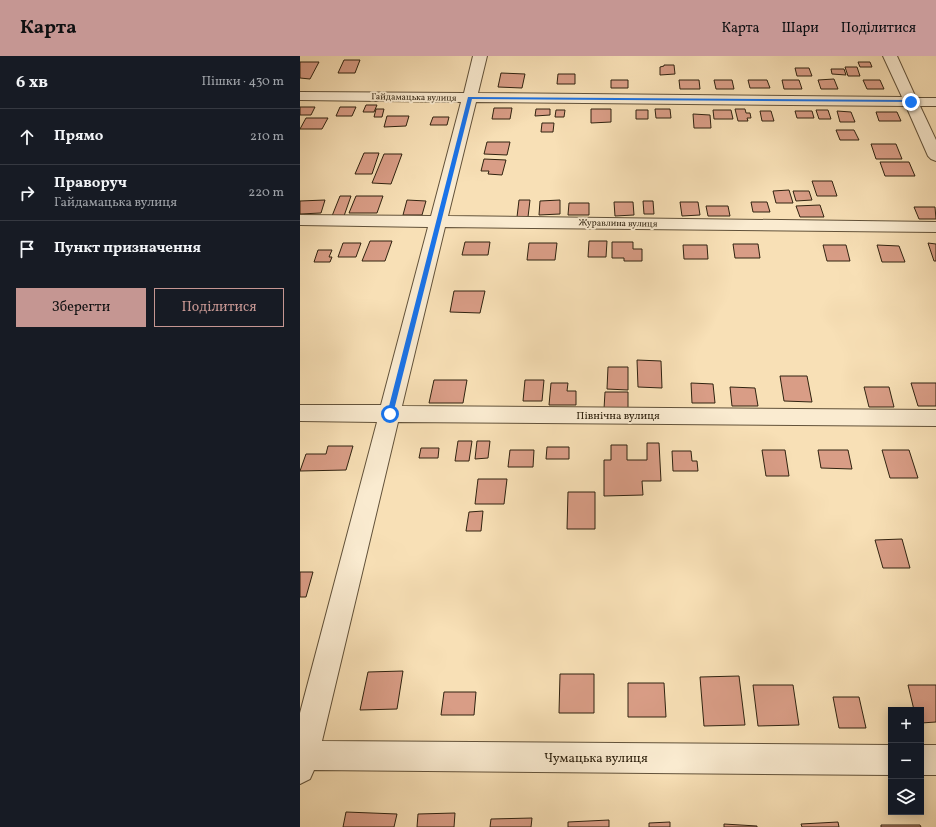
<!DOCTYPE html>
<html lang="uk">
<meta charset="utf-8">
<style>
body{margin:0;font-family:Vollkorn,serif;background:#242831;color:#f1f3f6}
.controls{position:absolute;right:12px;bottom:12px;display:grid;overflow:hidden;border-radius:0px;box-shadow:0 2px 10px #0003}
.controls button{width:36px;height:36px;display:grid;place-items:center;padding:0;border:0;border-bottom:1px solid #363941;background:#171b24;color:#f1f3f6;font:20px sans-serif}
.stop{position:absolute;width:12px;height:12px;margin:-9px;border:3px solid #1a73e8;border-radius:50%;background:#fff}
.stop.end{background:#1a73e8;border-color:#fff;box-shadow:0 1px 4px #0008}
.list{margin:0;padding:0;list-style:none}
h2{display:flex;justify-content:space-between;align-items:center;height:52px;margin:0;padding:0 16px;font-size:17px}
h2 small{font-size:13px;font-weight:400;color:#9ea1a6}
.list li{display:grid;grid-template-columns:26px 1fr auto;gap:12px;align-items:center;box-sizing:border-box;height:56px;padding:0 16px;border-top:1px solid #363941}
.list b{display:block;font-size:15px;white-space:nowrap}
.list p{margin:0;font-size:13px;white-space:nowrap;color:#9ea1a6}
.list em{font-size:13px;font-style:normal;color:#9ea1a6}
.actions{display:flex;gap:8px;padding:12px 16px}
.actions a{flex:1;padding:9px 0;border:1px solid #c59692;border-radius:0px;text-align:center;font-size:14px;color:#c59692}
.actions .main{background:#c59692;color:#111}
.icon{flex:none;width:22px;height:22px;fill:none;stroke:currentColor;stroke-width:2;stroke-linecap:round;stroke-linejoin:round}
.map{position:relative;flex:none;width:636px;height:771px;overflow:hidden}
header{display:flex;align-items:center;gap:24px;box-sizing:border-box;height:56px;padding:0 20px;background:#c59692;color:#111}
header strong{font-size:19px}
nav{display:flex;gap:22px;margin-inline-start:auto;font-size:14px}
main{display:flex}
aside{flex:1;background:#171b24}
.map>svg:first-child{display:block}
.building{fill:#d99d86;stroke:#302310}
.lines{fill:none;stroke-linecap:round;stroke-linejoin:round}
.street-casing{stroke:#62523a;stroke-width:2}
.street{fill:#faebd0;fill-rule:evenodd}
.route{fill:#1a73e8}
.labels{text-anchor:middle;stroke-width:4;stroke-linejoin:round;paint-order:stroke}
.far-street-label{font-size:9px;fill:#302310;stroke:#faebd0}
.street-label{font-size:11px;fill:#302310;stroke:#faebd0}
.near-street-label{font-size:13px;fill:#302310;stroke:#faebd0}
</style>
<header>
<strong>Карта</strong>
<nav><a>Карта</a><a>Шари</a><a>Поділитися</a></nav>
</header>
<main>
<aside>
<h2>6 хв<small>Пішки · 430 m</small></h2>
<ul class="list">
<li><svg class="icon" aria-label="ahead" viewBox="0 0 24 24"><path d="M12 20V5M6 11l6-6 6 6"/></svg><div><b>Прямо</b></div><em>210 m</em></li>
<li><svg class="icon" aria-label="right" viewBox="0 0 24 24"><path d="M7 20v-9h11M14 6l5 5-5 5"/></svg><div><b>Праворуч</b><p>Гайдамацька вулиця</p></div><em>220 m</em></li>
<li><svg class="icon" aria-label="arrive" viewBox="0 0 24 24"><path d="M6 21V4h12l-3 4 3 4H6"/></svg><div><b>Пункт призначення</b></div></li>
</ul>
<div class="actions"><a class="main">Зберегти</a><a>Поділитися</a></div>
</aside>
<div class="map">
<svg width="636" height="771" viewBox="0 0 636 771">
<rect width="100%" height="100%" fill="#f8e0b6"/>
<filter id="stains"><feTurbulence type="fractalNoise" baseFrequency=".005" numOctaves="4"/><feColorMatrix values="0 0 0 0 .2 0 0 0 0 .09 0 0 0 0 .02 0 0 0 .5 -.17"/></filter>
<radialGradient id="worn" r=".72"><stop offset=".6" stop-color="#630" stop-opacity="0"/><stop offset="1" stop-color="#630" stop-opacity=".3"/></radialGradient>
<path class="building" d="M44,4H60L55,17H38Z
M0,6H19L10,23L0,22Z
M558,6H570L572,11H560Z
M364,9H374L375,18L360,19V11L364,10Z
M545,11H557L560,20H548Z
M495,12H509L512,20H497Z
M531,13H544L546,19L532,18Z
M201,17L225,18L222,32L198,31Z
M258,18H275V28H257Z
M534,23L538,33H521L518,24Z
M311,24H328V32H311Z
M379,24H399L400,33H380Z
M414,24H432L434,33H416Z
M448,24H467L470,32H450Z
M482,24H499L502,33H484Z
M563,24H580L584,33H567Z
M66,49H77L74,56H63Z
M0,51H15L11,59H0Z
M40,51H56L52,60H36Z
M194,52H212L210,63H192Z
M76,53H84L82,61H74Z
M236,53H250V59L235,60Z
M291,53H311V66L291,67Z
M355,53H370L371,62H356Z
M435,53H445L446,57H450L451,62H447L448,65H438Z
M256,54H265L264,61H255Z
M336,54H348V63H336Z
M413,54H431L433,63H414Z
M516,54H528L531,63H519Z
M460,55H471L474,65H462Z
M495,55H512L514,62H497Z
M537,55L551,56L555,66H540Z
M576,56H597L601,65H579Z
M393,58L410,59L411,72H394Z
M87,60H109L106,70L84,71Z
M133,61H149L147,69H130Z
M6,62H28L22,73H0Z
M242,67H254L253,76H241Z
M536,74H554L559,84H540Z
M187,86H210L207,99L184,98Z
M571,88H596L602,103H576Z
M64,97H79L72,118H55Z
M84,98H102L91,128L72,127Z
M184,103L206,104L202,119L188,118L189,115H181Z
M580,106H609L615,120H585Z
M512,125H532L537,140H517Z
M489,134L493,147H476L473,135Z
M493,135H509L512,144L496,145Z
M40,140H51L44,160H32Z
M56,140H83L77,157H49Z
M25,144L21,157L0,158V145Z
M107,144L126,145L122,159H103Z
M219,144H230L228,161H217Z
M260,144V158L239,159L240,145Z
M343,145H353L354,158H344Z
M314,146H333L334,159L315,160Z
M380,146H398L400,159L382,160Z
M451,146H467L470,156H453Z
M269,147H289V159H268Z
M520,149L524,161H500L496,150Z
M406,150H428L430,160H408Z
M614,151H635L636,163H619Z
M70,185H92L85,205H62Z
M289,185H307L306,201H288Z
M165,186H190L188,199H162Z
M312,186H333V193H342V205H324V202H312Z
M43,187H61L56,201H38Z
M229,187H257L255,204H227Z
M628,187L636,188V205H634Z
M433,188H458L460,202H435Z
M383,189H407L408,203H384Z
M523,189H546L550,205H527Z
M577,189L599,190L605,206H582Z
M18,194H32L29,201H32L30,206H14Z
M154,235H185L180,257L150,256Z
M337,304L361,305L362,332L338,331Z
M308,311H328V334L307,333Z
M480,320H507L512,346L484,345Z
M134,324H167L163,347H129Z
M225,324H244L242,345H223Z
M251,327H268L267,335H276V349H249Z
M391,327L413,328L415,347H392Z
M611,327H636V350H618Z
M430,331L455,332L458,350H432Z
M564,331H589L594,351H569Z
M305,336H328V353H304Z
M158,385H172L169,405H155Z
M177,385H190L188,402L175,403Z
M347,387H359L361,425H342L343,439L304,440V404H311V389H327V404H347Z
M28,390H53L46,414L0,415L6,398H26Z
M247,391H269V403H246Z
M121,392H139L138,402H119Z
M210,394H234L233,411H208Z
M462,394H485L489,420H466Z
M518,394H548L552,413L521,412Z
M582,394H609L618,422H590Z
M372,395H391L392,405H397L398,415H373Z
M178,423H207L204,448H175Z
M268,436H295V473H267Z
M183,455L181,475H166L169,456Z
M602,483L610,512H583L575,484Z
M0,516H13L6,541H0Z
M103,615L97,653L60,654L68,616Z
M260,618H294V657H259Z
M439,620L445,669L404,670L400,621Z
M328,627H364L366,661H328Z
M453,629H493L499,669L458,670Z
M608,629H636V666L621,667V654H614Z
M144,636H176L174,659H141Z
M533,641H559L566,672H539Z
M46,756L97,758L94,771H43Z
M155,757L154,771H117L118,758Z
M232,762L231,771H190L191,763Z
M309,764V771H268V766Z
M370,766V771H349V767Z
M538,766L539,771H502L501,768Z
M424,768L457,770V771H424Z
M581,769H620L621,771H581Z"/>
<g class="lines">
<g class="street-casing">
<path id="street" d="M173,0H187L178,37L602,41L583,0H597L616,42H636V50H620L636,84V105L631,103L628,100L606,50L176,46L148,160L636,166V176L145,171L102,350L636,354V370L98,366L22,685L591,689V719L14,714L10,723L0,728V657L77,366L0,365V349H81L128,171L0,169V159L131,160L161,46L0,44V36L164,37Z
M621,689H636V719H621Z"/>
</g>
<use href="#street" class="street"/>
</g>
<path class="route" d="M168,41L611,44L613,46L172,43L93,358L90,360L87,358Z"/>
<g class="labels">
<g class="far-street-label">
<text transform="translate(114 41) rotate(1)" y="3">Гайдамацька вулиця</text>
<text transform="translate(318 167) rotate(1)" y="3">Журавлина вулиця</text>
</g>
<g class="street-label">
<text x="318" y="363">Північна вулиця</text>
</g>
<g class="near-street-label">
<text x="296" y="706">Чумацька вулиця</text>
</g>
</g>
<rect width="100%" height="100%" filter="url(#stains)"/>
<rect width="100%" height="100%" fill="url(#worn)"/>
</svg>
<div class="controls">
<button>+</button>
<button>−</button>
<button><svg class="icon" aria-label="layers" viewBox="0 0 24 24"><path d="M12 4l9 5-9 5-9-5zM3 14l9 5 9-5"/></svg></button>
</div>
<div class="stop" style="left:90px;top:358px"></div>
<div class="stop end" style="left:611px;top:46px"></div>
</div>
</main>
